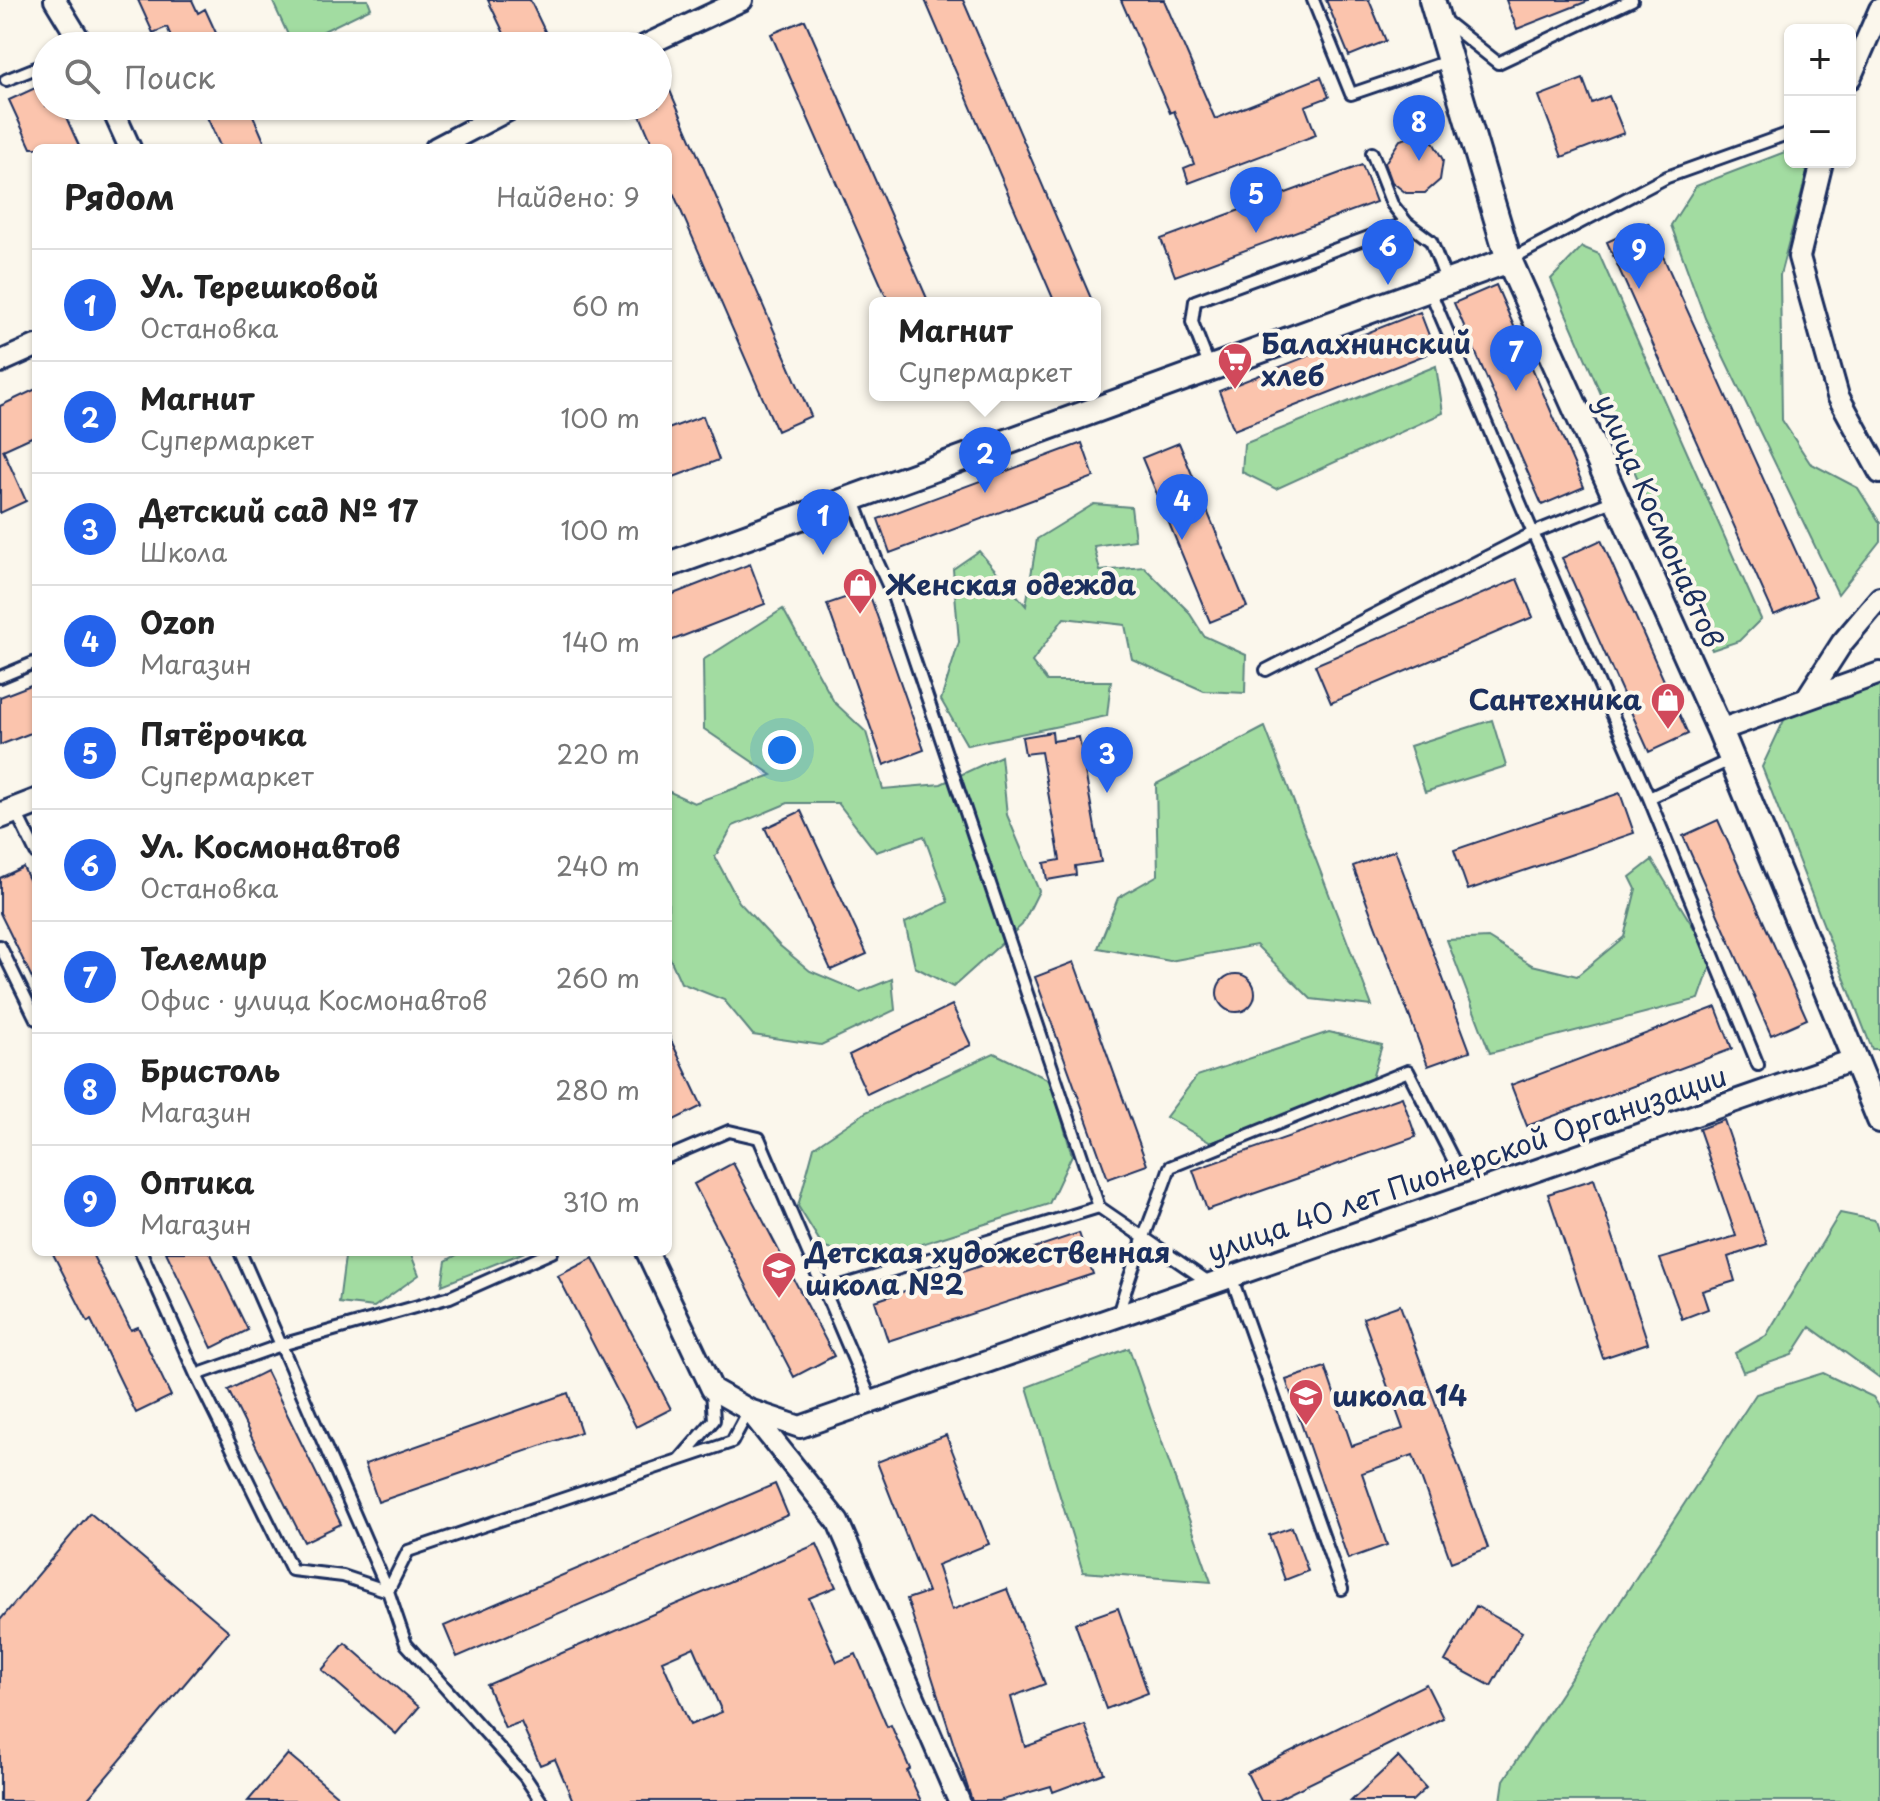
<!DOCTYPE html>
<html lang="ru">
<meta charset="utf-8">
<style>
body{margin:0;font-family:"Playpen Sans",sans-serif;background:#f2f2f2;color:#222}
.controls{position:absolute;right:24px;top:24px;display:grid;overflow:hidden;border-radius:12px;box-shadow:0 2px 6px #0004}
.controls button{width:72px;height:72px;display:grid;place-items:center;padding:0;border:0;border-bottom:2px solid #e0e0e0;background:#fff;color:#222;font:40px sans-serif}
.you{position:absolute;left:782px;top:750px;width:28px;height:28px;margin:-20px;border:6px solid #fff;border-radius:50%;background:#1a73e8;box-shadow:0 0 0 12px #1a73e833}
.badge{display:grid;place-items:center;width:52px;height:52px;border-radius:50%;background:#2563eb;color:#fff;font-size:26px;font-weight:700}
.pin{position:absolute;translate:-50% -66px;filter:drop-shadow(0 2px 4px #0008)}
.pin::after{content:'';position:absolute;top:42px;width:28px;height:24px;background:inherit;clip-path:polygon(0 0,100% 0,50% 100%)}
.popup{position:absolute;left:869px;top:297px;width:232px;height:104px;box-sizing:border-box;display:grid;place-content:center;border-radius:12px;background:#fff;filter:drop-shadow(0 2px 6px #0005);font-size:26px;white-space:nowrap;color:#767676}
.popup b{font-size:30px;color:#222}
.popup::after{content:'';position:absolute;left:50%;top:100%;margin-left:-16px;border:16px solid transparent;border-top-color:#fff}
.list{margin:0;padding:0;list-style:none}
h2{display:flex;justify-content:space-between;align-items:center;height:104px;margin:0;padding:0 32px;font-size:34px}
h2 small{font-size:26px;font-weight:400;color:#767676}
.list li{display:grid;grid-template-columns:52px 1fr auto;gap:24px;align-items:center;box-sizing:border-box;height:112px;padding:0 32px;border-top:2px solid #e0e0e0}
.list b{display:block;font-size:30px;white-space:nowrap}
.list p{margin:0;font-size:26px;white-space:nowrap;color:#767676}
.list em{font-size:26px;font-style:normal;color:#767676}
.icon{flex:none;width:44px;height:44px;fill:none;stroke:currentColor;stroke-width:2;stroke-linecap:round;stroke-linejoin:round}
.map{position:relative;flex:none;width:1880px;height:1801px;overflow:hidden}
.search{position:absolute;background:#fff;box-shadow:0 2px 6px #0004;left:32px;top:32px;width:640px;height:88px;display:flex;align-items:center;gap:20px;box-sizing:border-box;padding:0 28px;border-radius:44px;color:#767676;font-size:30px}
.panel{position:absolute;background:#fff;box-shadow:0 2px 6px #0004;left:32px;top:144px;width:640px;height:1112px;border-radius:12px}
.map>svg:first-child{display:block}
.green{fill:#a2dca1;stroke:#5e8680;stroke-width:2}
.building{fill:#fbc4ad;stroke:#1b2f5e;stroke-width:2;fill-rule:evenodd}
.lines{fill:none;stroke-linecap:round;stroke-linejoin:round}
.service-casing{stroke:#1b2f5e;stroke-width:16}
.minor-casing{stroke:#1b2f5e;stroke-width:26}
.tertiary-casing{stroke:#1b2f5e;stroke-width:30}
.service{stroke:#fbf7ec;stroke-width:10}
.minor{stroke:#fbf7ec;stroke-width:20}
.tertiary{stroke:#fbf7ec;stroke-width:24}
.labels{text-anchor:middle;stroke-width:8;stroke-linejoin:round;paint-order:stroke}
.poi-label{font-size:28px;font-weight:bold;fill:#1b2f5e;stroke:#fbf7ec;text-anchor:start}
.street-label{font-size:28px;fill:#1b2f5e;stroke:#fbf7ec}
</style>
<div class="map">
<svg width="1880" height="1801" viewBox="0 0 1880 1801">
<rect width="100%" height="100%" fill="#fbf7ec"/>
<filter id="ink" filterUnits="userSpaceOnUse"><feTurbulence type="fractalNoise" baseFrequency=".0125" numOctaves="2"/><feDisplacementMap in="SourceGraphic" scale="16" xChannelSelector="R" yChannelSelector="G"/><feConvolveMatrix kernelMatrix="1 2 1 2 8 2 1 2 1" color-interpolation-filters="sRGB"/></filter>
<g filter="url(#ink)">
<path class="green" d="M272,0H368L371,8L293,46Z
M1790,150V162H1801L1807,172L1780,275L1782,420L1810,463L1858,488L1880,523V541L1838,594L1705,318L1671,225L1696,186Z
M1582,247L1599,254L1761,619L1739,641L1712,650L1551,279Z
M1436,366L1443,413L1276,489L1242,472L1244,444Z
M1094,504L1131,507L1135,540L1094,546L1100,571L1144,567L1188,611L1204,636L1246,655L1245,693L1204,691L1132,659L1125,625L1064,618L1032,662L1047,681H1111L1107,716L967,745L941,700L959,642L953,569L979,551L1026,606L1037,539Z
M783,609L834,702L866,732L883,789L941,784L1001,756L1007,815L1039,891L1022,925L953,987L915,967L905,923L948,902L924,836L876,852L838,803H788L733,826L715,857L739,902L779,945L810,971L860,992L892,979L895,1010L821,1045L753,1035L724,1000L681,983L668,954V791L694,803L772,775L704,729L703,660Z
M1880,685V1049H1872L1762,767L1785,718Z
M1492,720L1506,766L1425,792L1410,746Z
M1265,727L1372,1006L1311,999L1256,945L1170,961L1098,948L1118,898L1158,875L1156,784Z
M1652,860L1713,959L1699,999L1490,1053L1447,940L1488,938L1532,965L1577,976L1624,937L1636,889L1630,877Z
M1329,1032L1382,1045L1371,1082L1211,1143L1166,1117L1197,1076Z
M994,1053L1051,1081L1072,1155L1049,1204L877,1258L824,1248L798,1206L814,1147L866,1112Z
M1840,1213L1875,1220L1880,1235V1378L1810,1327L1792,1355L1743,1372L1735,1353L1766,1336Z
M339,1252H410L419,1275L374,1307L339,1303L345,1257Z
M462,1252H525L442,1285L446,1261Z
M1129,1348L1211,1582L1083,1572L1027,1387Z
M1823,1373L1873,1397L1880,1408V1801H1501L1504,1780L1756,1394Z"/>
<path class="building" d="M138,0H192L198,13L205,9L222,46H175L167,27L153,33Z
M488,0H530L552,46H510Z
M925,0H963L1093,303H1055Z
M1121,0H1164L1215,119L1321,77L1329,97L1305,106L1316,135L1189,183L1184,168L1194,164L1174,111L1170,113Z
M1326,0H1369L1386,41L1349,56Z
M1506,0H1588V1L1517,29Z
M805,20L929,303H889L771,34Z
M658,63L811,416L777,431L668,181V148H654L636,106H658Z
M1583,79L1592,103L1609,96L1624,133L1562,157L1539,96Z
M46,83V106H61L80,148H31L9,100Z
M202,106H249L267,148H221Z
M1414,136L1433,142L1443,160L1440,180L1425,193H1406L1392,182L1385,163L1400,140Z
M1362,165L1376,202L1175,276L1161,239Z
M1648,223L1816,596L1774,615L1607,242Z
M1496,285L1584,487L1542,505L1454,303Z
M1420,312L1435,351L1234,430L1219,391Z
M36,389V435L3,450L26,501L0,513V406Z
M703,416L719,460L668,479V429Z
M1082,443L1094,477L890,553L878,519Z
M1179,443L1247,607L1210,622L1142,458Z
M1601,540L1688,734L1649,752L1562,558Z
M750,564L765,604L668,642V596Z
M1517,579L1533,617L1331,703L1315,665Z
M868,590L924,750L884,765L827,604Z
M36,683V731L0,745V697Z
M1052,732L1053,741L1079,737L1101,862L1075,866L1076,875L1047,880L1044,863L1060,860L1041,752L1025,754L1022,737Z
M1620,793L1634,833L1468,890L1454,850Z
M801,811L867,954L831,970L765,828Z
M1718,820L1807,1019L1771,1035L1683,836Z
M1395,850L1470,1051L1428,1066L1353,866Z
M23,867L36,894V986L0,913V878Z
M1074,962L1147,1165L1108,1179L1035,977Z
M1217 993a19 19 0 1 1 38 0a19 19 0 1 1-38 0Z
M952,1005L971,1045L867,1094L849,1055Z
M1716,1007L1732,1049L1527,1126L1511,1085Z
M668,1034L702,1106L668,1123Z
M1402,1097L1416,1137L1207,1210L1193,1170Z
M1724,1120L1767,1244L1728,1257L1735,1281L1702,1291L1708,1309L1682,1319L1660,1259L1736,1236L1699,1129Z
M733,1163L834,1356L794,1377L694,1184Z
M1594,1179L1648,1343L1603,1358L1548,1194Z
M1079,1233L1093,1274L888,1341L875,1301Z
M52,1252H91L131,1330L138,1327L171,1396L136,1413L91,1320L88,1322Z
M166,1252H210L248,1330L212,1348Z
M593,1258L671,1409L636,1427L558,1276Z
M1400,1305L1488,1548L1451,1562L1413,1455L1362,1473L1387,1545L1348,1559L1286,1380L1325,1367L1352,1446L1403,1429L1363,1318Z
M266,1371L341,1524L304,1542L228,1390Z
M568,1393L581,1432L378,1502L365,1464Z
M946,1435L989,1544L937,1565L952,1610L1007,1589L1045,1684L1011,1697L1025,1747L1085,1725L1104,1773L1053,1792L1051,1786L999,1801H972L907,1599L928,1592L877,1462Z
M775,1484L788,1515L457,1657L444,1626Z
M90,1513L229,1631L86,1801H0V1620Z
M1292,1527L1308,1571L1285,1580L1269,1535Z
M817,1544L836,1587L809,1598L837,1662L856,1654L887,1727L891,1725L910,1769L907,1771L921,1801H573L555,1759L540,1765L521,1722L505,1728L487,1685ZM694,1647L722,1712L690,1725L662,1661Z
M1476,1606L1522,1632L1491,1686L1445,1661Z
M1118,1608L1148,1693L1106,1709L1075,1623Z
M345,1643L419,1707L396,1734L322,1670Z
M1426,1684L1443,1718L1274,1801H1261L1247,1773Z
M288,1754L344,1801H248Z
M1398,1757L1426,1788L1412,1801H1351Z"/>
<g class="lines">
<g class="service-casing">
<path id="service" d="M1313,0L1351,94L1448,61
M1444,20L1498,63L1632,0
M6,80L46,64
M1372,153L1392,204L1407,223
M1509,260L1667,177L1790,133
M1210,368L1192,322L1195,301L1407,223L1431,241L1447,282
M853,498L877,561L893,596L1099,1207
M1615,500L1533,533L1649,798
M1266,670L1533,533L1430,291
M0,677L36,662
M1730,760L1649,798L1758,1065
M15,810L36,853
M0,946L36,1019
M668,1157L729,1131L759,1138L872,1402
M141,1252L196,1375L281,1345L240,1252
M1231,1276L1342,1589
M825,1291L1099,1207L1210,1283
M1118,1316C1131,1265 1153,1216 1170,1167L1408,1071L1458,1169
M196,1375L292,1570L343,1576L388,1591
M681,1458L714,1420L712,1391
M388,1591L281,1345L450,1297L552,1252
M541,1801L525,1777L406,1644L388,1591L408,1551L732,1442L749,1410"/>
</g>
<g class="minor-casing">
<path id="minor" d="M55,0L83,46
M644,46L742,0
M1850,78L1880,9
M111,106L130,148
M436,148L516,106
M1822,162L1799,257L1838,396L1880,473
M0,362L36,346
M1806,699L1842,643L1880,598
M1720,730L1880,673
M647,1252L712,1389L749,1410L800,1427L1856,1059
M749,1410L838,1522L959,1801"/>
</g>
<g class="tertiary-casing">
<path id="tertiary" d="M1432,0L1509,260L1720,730L1880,1120
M668,565L1509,260
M0,816L36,802"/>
</g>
<use href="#service" class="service"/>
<use href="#minor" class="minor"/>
<use href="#tertiary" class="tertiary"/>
</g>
</g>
<defs>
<g id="supermarket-pin" transform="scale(1.8)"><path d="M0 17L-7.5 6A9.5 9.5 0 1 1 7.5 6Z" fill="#d1495b" stroke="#fbf7ec"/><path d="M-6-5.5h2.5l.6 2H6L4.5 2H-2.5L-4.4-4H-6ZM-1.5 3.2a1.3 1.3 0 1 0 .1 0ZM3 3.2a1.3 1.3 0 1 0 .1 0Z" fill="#fff"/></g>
<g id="shop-pin" transform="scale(1.8)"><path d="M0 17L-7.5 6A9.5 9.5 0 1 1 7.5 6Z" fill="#d1495b" stroke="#fbf7ec"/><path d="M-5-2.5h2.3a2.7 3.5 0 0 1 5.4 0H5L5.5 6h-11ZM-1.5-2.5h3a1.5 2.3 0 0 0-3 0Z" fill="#fff"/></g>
<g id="school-pin" transform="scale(1.8)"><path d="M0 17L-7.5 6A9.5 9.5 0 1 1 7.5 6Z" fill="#d1495b" stroke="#fbf7ec"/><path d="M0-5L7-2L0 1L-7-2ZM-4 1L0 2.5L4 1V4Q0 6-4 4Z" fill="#fff"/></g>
</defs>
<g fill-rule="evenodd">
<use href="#supermarket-pin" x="1235" y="360"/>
<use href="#shop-pin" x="860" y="585"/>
<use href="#shop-pin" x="1668" y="700"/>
<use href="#school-pin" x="779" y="1269"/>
<use href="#school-pin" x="1306" y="1396"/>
</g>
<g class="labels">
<g class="poi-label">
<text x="1261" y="354">Балахнинский<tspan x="1261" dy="32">хлеб</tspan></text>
<text x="886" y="595">Женская одежда</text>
<text x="1642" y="710" text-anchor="end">Сантехника</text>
<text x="805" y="1263">Детская художественная<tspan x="805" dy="32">школа №2</tspan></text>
<text x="1332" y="1406">школа 14</text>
</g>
<g class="street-label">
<text transform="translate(1659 521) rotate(66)" y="10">улица Космонавтов</text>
<text transform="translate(1467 1164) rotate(-19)" y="10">улица 40 лет Пионерской Организации</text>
</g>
</g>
</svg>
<div class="controls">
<button>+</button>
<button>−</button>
</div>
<div class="you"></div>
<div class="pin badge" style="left:823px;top:555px">1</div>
<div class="pin badge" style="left:985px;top:493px">2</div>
<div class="popup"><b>Магнит</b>Супермаркет</div>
<div class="pin badge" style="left:1107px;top:793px">3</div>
<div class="pin badge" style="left:1182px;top:540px">4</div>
<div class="pin badge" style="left:1256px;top:233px">5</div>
<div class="pin badge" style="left:1388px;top:285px">6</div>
<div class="pin badge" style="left:1516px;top:391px">7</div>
<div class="pin badge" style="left:1419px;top:161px">8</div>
<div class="pin badge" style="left:1639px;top:289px">9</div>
<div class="search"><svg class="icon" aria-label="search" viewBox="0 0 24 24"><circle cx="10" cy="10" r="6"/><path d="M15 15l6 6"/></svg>Поиск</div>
<section class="panel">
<h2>Рядом<small>Найдено: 9</small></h2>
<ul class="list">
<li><span class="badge">1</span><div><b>Ул. Терешковой</b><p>Остановка</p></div><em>60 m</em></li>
<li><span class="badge">2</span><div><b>Магнит</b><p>Супермаркет</p></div><em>100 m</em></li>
<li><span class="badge">3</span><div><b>Детский сад № 17</b><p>Школа</p></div><em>100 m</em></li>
<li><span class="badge">4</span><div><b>Ozon</b><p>Магазин</p></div><em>140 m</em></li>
<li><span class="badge">5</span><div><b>Пятёрочка</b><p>Супермаркет</p></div><em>220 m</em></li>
<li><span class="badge">6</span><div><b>Ул. Космонавтов</b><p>Остановка</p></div><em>240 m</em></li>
<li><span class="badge">7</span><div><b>Телемир</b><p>Офис · улица Космонавтов</p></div><em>260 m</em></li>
<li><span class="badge">8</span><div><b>Бристоль</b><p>Магазин</p></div><em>280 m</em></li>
<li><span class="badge">9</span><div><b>Оптика</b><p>Магазин</p></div><em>310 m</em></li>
</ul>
</section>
</div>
